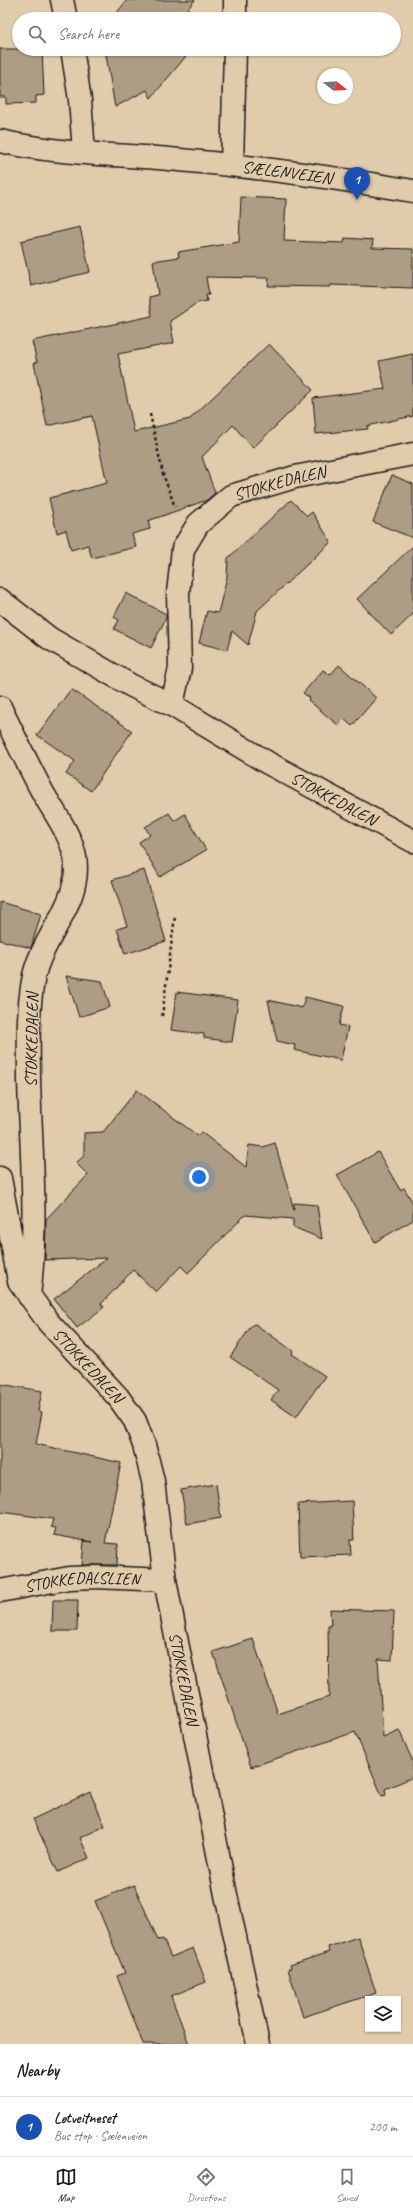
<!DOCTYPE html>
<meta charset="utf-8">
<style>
body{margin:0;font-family:Caveat,sans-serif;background:#f6f6f6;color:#202124}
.controls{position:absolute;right:12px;bottom:12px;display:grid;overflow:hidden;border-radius:0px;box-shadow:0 1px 3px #0004}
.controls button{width:36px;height:36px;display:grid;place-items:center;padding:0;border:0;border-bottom:1px solid #e0e0e0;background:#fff;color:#202124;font:20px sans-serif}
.compass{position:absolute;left:317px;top:68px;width:36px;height:36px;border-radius:50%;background:#fff;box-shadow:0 1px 3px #0004;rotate:107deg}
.you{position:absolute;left:199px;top:1177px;width:14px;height:14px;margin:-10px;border:3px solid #fff;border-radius:50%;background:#1a73e8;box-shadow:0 0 0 6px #1a73e833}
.badge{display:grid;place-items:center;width:26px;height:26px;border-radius:50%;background:#1c1c1c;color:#fff;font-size:13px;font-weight:700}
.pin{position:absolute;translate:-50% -33px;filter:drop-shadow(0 1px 2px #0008)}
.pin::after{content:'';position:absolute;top:21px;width:14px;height:12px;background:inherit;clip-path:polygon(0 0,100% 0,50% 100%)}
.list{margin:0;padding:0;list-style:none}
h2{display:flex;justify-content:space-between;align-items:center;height:52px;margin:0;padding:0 16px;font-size:17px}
h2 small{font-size:13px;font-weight:400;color:#757577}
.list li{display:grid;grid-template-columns:26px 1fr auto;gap:12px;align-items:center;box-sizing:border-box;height:60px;padding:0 16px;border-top:1px solid #e0e0e0}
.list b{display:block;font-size:15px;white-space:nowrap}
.list p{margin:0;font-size:13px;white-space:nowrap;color:#757577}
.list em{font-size:13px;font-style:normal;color:#757577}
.icon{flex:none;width:22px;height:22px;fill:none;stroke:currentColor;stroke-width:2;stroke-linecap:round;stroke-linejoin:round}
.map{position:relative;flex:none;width:413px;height:2044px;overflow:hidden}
.search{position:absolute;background:#fff;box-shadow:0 1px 3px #0004;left:12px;right:12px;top:12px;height:44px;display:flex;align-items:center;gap:10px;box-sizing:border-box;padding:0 14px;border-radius:22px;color:#757577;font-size:15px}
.sheet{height:112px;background:#fff}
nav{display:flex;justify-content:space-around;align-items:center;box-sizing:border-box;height:56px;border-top:1px solid #e0e0e0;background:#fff;font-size:11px;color:#757577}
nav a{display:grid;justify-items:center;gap:2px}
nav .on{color:#1c1c1c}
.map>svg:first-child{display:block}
.building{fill:#ad9d85;stroke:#1c1c1c}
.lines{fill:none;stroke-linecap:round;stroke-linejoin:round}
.minor-casing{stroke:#1c1c1c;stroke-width:25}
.path{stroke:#1c1c1c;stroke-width:2.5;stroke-dasharray:3 3;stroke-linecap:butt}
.minor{stroke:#e0cbaa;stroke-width:22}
.labels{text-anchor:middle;stroke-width:3;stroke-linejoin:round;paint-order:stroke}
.street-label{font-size:17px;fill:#1c1c1c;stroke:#e0cbaa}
</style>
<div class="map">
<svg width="413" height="2044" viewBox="0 0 413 2044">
<rect width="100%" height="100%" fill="#e0cbaa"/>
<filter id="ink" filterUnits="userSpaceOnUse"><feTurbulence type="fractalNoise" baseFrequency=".025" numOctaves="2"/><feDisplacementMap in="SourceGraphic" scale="8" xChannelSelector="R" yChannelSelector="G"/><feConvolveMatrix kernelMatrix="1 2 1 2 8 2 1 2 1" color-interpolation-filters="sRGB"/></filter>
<g filter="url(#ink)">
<path class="building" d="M127,0H195L185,12L193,19H112Z
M0,49H42L44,95L36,96V103L6,104V97H0Z
M105,49H192L151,98L147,90L115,107Z
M241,197L286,199L284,241L344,243L345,238L373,240L372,248L413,249V288L330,285V287L268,286L269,278L206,277L209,295H206L207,301L197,303L170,321L174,343L118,354L134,432L190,419L269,344L313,390L253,448L233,425L202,457L215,493L207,500L148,521L150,529L132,534L136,547L92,558L88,545L71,550L66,530L57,533L49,498L107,483L92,416L47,426L34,363L37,362L32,341L152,316L149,297L158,295L153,261L179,257L178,252L239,242Z
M80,227L90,272L31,286L21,241Z
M413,354V416L367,426L368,429L316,434L313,398L385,389L379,361Z
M392,475L413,484V538L373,522Z
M291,500L307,516L312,512L331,542L257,611L248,645L232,631L227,650L199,643L207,611L218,613L227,577L228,558Z
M413,546V614L391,635L357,599Z
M126,593L166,614V618L151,648L114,629L119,620L114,617Z
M339,665L376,698L352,726L344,719L338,725L308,700L310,698L303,693L323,670L330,675Z
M71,689L132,731L91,791L66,774L75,761L37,735Z
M169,813L174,821L185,814L206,850L160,877L139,842L150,835L145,827Z
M144,870L166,941L125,954L117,929L127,926L112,880Z
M0,902L41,914L31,948L0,940Z
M66,976L102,981L110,1007L79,1017Z
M177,992L238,1000L232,1042L204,1038V1034L171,1030Z
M305,997L344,1006L339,1025L348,1027L341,1060L294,1050L295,1045L277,1041L268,1000L302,1008Z
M137,1090L198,1136L201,1132L246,1167L249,1145L263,1147L275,1143L294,1210V1203L317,1205L322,1239L293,1227V1219L245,1215L188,1273L181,1266L156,1292L133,1270L101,1304L104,1307L77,1328L54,1299L107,1258L45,1260L46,1219L88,1175L76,1163L84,1156V1133L103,1132Z
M378,1152L400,1190L404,1188L413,1203V1220L375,1242L337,1175Z
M255,1324L293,1351L292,1354L325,1376L296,1417L271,1400L278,1390L230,1357L252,1325Z
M0,1384L42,1391L38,1411L42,1412L36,1444L121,1463L105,1543L118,1544L117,1565H82L84,1541L92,1542L54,1535L56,1528L51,1527L53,1519L0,1512Z
M216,1484L221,1518L187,1524L181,1490Z
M352,1501L354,1540H350L351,1555L300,1557L298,1504Z
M53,1600H78L77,1631H52Z
M330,1609L394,1611L392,1660L378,1659L383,1737L399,1730L413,1762V1777L385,1789L386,1795L382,1796L355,1732L251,1767L213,1652L253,1639L278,1714L329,1697L328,1626H331Z
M90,1792L105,1826L80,1838L89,1858L58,1872L33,1819Z
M134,1885L158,1940L163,1939L171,1957L193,1948L206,1982L171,1996L189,2044H143L117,1976L125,1973L95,1901Z
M358,1937L376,1993L303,2017L288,1969L291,1968L290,1965L329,1952L328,1947Z"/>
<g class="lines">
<g class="minor-casing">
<g id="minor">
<path d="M62,0L66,19"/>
<path d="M235,19V0"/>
<path d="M72,49L80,100L84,152"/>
<path id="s1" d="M0,141C55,154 113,154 169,159C251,166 332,177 413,191"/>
<path d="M232,165L235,49"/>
<path id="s2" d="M0,600L49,638L132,686L172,705L268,763L413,841"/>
<path id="s3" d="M172,705L180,668L178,593L183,549L198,524L231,496L295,477L413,454"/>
<path d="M0,707C14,736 28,765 43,793C54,812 71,835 75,857C83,903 40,937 33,981C27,1014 29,1046 29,1080C31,1151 38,1225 29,1296"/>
<path id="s4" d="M0,1178L19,1281L49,1323L118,1397L135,1421L144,1445L153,1481L165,1580L226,1895L258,2044"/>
<path id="s5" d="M0,1591L69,1578L95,1577L165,1580"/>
</g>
</g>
<path class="path" d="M150,414L163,474L175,507
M162,1016L175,916"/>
<use href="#minor" class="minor"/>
</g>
</g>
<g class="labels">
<g class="street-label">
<text dy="6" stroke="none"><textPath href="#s1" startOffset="289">SÆLENVEIEN</textPath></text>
<text dy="6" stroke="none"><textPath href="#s3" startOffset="280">STOKKEDALEN</textPath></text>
<text dy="6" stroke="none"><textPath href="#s2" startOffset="389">STOKKEDALEN</textPath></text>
<text transform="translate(31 1040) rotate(-89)" y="6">STOKKEDALEN</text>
<text dy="6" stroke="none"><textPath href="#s4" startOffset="214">STOKKEDALEN</textPath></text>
<text dy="6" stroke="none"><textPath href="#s5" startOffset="83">STOKKEDALSLIEN</textPath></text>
<text dy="6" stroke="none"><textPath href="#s4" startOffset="550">STOKKEDALEN</textPath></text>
</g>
</g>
</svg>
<div class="controls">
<button><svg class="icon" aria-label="layers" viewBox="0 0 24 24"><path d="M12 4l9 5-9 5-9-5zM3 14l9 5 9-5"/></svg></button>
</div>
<svg class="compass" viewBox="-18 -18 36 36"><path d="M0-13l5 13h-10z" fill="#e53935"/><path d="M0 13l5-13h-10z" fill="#757577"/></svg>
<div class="you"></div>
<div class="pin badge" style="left:357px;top:200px;background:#1a4fb4">1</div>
<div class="search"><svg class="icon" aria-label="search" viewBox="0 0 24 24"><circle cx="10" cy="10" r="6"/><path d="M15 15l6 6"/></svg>Search here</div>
</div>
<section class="sheet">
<h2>Nearby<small></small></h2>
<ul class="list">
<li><span class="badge" style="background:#1a4fb4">1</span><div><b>Løtveitneset</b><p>Bus stop · Sælenveien</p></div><em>200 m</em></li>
</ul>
</section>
<nav>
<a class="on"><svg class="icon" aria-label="map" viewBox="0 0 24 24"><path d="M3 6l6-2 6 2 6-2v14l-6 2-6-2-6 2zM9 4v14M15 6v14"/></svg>Map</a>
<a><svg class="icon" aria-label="directions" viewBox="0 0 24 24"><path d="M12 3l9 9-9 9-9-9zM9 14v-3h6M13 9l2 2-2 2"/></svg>Directions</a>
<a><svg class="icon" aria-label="saved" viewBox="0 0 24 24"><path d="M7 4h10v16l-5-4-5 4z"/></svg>Saved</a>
</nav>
